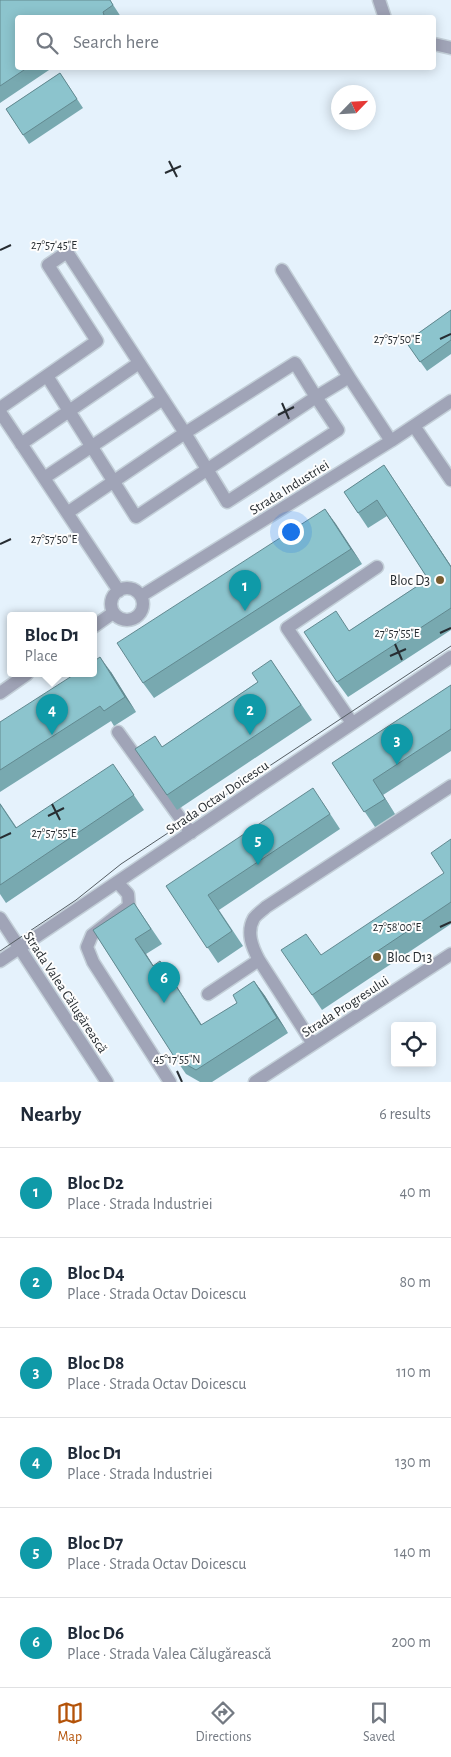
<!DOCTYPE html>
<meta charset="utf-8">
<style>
body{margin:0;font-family:"Alegreya Sans",sans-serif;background:#f6f6f7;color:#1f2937}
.controls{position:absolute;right:15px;bottom:15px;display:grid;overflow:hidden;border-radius:5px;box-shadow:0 2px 12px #0003}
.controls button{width:45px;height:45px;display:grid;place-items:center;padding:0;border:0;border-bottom:1px solid #e0e1e3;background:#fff;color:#1f2937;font:25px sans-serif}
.compass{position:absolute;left:331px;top:85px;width:45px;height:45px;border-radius:50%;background:#fff;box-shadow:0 2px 12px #0003;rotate:65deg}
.you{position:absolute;left:290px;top:531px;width:18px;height:18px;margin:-12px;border:4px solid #fff;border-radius:50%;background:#1a73e8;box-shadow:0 0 0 8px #1a73e833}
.badge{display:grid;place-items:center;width:32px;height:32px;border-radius:50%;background:#b45309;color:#fff;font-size:16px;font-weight:700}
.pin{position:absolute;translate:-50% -41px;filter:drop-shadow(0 1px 2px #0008)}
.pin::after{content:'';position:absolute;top:26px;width:18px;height:15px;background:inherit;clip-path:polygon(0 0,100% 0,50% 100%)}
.popup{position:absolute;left:7px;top:612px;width:90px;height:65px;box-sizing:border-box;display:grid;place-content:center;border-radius:5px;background:#fff;filter:drop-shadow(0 1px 4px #0005);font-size:16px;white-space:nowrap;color:#747a83}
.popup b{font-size:19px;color:#1f2937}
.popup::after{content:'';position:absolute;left:50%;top:100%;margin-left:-10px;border:10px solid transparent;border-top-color:#fff}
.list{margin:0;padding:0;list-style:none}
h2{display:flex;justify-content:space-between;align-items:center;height:65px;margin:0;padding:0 20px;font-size:21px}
h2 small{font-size:16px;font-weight:400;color:#747a83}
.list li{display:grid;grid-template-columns:32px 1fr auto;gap:15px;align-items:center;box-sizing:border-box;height:90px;padding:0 20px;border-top:1px solid #e0e1e3}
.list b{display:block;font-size:19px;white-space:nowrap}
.list p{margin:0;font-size:16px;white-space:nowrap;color:#747a83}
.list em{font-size:16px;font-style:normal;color:#747a83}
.icon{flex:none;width:28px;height:28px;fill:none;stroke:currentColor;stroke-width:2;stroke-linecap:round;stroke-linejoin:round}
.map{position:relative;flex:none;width:451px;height:1082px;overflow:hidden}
.search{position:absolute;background:#fff;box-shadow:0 2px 12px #0003;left:15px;right:15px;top:15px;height:55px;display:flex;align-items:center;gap:12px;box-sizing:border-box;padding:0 18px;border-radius:5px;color:#747a83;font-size:19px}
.sheet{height:605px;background:#fff}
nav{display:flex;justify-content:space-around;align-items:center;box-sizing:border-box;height:70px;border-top:1px solid #e0e1e3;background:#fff;font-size:14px;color:#747a83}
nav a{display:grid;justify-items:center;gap:2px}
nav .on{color:#b45309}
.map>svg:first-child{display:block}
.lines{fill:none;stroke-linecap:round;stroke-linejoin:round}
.minor-casing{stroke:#c3cfd8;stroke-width:15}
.minor{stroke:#a0a4b7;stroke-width:12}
.tram{stroke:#555d63;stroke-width:1}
.wall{fill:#78a9b0}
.shaded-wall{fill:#628990}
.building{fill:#8cc4cd;stroke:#628990}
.ticks{fill:none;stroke:#272d32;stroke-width:2}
.poi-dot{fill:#795d30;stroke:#fdfdfd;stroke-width:2}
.labels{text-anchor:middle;stroke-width:4;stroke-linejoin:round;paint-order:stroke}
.street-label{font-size:14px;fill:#272d32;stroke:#fdfdfd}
.poi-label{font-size:14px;fill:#272d32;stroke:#fdfdfd;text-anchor:end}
.ticks-label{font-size:12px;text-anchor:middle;fill:#272d32;stroke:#fdfdfd;stroke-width:4;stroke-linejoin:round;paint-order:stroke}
</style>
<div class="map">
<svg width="451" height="1082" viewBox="0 0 451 1082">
<rect width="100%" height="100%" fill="#e5f2fc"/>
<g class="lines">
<g class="minor-casing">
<path id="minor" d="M379,0L385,18
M434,44L451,48
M282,270L349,377
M47,376L136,517L316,397L338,430L227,502L185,433L67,513
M0,408L97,341L48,265L67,252L185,433L295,363L316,397L349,377L391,441
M0,412L119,591
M414,426L451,480
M21,444L139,363
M44,478L163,399
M111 604a16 16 0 1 1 32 0a16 16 0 1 1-32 0Z
M141,596L391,441L451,401
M93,627L113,613
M0,693L27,674
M352,723L287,628L377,567
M118,732L191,833
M117,882L128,894L129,906L92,935L87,947L93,962L170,1082
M0,918L107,1082
M0,961L451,657
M208,994L259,960
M313,1044L259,960C252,947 246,932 254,918C257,914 263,910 266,907L451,786
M255,1082L451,954"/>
</g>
<use href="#minor" class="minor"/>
<path class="tram" d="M0,951L76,900L121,864L451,646"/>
</g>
<path class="wall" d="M0,0H110L121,17L120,18H18V68H52L0,103Z
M60,73L83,108L29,144L6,109Z
M451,310V354L427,371L406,342Z
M384,465L451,566V630L348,697L337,682L349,631L428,579L387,516L368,528L344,492Z
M325,509L362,564L154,698L143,683Z
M271,660L312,720L177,810L135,749L162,747L258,682Z
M111,672L136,712L114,726L111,721L0,792V722Z
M451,685V751L383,795L395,814L375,827L332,763Z
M123,779L144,810L6,903L0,894V803L17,828Z
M323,803L340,829L219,910L243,946L218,963L166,886Z
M451,839V924L322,1010L312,995L444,873Z
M134,903L162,944L146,954L153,965L170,976L202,1025L237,1003L254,981L265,996L288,1033L212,1082H200L186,1074L175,1058L93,930Z"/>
<path class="shaded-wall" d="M384,465L451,566V567Z
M325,509L336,524L362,564L351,549Z
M100,657L111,672L136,712L125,697Z
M373,780L383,795L395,814L385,799Z
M135,939L146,954L163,981Z
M160,961L170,976L211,1040L201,1025Z
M254,981L265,996L288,1033L277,1018Z"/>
<path class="building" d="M0,0H110L113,5L103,12L104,15L100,18H18V68H27L0,86Z
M60,73L77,99L23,135L6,109Z
M451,310V340L420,362L406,342Z
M384,465L451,567V608L337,682L304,632L336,611L349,631L428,579L377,500L358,513L344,492Z
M325,509L351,549L143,683L117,643Z
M100,657L125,697L104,711L100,706L0,770V722L75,674H93V662Z
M271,660L301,705L167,795L135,749L155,736L162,747L258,682L252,673Z
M451,685V729L373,780L385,799L364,812L332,763Z
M113,764L134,795L0,885V804L16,828Z
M313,788L330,814L208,895L232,931L207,948L166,886Z
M451,839V902L312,995L281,950L306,934L321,955L444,873L431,853Z
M134,903L151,929L135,939L153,966L160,961L201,1025L237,1003L233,995L254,981L277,1018L196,1070L175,1058L93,930Z"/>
<path class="ticks" d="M169,161L177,177M165,173L181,166M0,250L11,245M440,339L451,334M282,403L289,419M278,415L294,407M0,544L11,539M440,633L451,628M395,644L402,660M390,656L406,649M52,804L60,820M48,816L64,808M0,838L11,833M440,927L451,922M177,1071L182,1082"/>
<g class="poi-dot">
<circle cx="440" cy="580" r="5"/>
<circle cx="377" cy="957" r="5"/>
</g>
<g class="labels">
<g class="street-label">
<text transform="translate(289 487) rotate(-32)" y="5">Strada Industriei</text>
<text transform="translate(217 797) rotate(-34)" y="5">Strada Octav Doicescu</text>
<text transform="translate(66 992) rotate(57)" y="5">Strada Valea Călugărească</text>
<text transform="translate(345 1006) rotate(-33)" y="5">Strada Progresului</text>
</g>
<g class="poi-label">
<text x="430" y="585">Bloc D3</text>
<text x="387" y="962" text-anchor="start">Bloc D13</text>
</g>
</g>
<g class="ticks-label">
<text x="54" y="249">27°57'45"E</text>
<text x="397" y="343">27°57'50"E</text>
<text x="54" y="543">27°57'50"E</text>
<text x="397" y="637">27°57'55"E</text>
<text x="54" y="837">27°57'55"E</text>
<text x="397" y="931">27°58'00"E</text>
<text x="177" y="1063">45°17'55"N</text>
</g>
</svg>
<div class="controls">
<button><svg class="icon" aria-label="locate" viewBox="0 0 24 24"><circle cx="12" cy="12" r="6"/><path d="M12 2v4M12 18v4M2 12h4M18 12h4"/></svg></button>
</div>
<svg class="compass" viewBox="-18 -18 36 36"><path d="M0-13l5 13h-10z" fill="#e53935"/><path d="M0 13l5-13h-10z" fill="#747a83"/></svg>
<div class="you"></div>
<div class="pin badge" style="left:245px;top:611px;background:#0f9aa8">1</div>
<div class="pin badge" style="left:250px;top:735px;background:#0f9aa8">2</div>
<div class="pin badge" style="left:397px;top:765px;background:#0f9aa8">3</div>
<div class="pin badge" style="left:52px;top:735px;background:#0f9aa8">4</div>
<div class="popup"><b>Bloc D1</b>Place</div>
<div class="pin badge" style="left:258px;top:865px;background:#0f9aa8">5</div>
<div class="pin badge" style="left:164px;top:1003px;background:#0f9aa8">6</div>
<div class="search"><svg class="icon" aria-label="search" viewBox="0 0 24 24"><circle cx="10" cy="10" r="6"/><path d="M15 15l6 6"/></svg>Search here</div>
</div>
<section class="sheet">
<h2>Nearby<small>6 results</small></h2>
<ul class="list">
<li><span class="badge" style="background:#0f9aa8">1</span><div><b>Bloc D2</b><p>Place · Strada Industriei</p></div><em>40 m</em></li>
<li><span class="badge" style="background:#0f9aa8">2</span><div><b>Bloc D4</b><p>Place · Strada Octav Doicescu</p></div><em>80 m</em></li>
<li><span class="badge" style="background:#0f9aa8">3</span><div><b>Bloc D8</b><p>Place · Strada Octav Doicescu</p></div><em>110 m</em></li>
<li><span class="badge" style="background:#0f9aa8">4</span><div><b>Bloc D1</b><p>Place · Strada Industriei</p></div><em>130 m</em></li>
<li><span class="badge" style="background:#0f9aa8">5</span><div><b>Bloc D7</b><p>Place · Strada Octav Doicescu</p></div><em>140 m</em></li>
<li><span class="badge" style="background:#0f9aa8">6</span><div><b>Bloc D6</b><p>Place · Strada Valea Călugărească</p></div><em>200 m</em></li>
</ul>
</section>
<nav>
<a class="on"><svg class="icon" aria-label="map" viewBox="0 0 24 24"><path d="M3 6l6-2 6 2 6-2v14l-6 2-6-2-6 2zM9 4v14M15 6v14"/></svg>Map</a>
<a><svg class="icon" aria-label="directions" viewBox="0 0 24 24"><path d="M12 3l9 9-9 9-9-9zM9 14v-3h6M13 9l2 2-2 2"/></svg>Directions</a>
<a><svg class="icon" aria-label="saved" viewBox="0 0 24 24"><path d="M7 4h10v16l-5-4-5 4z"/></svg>Saved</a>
</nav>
